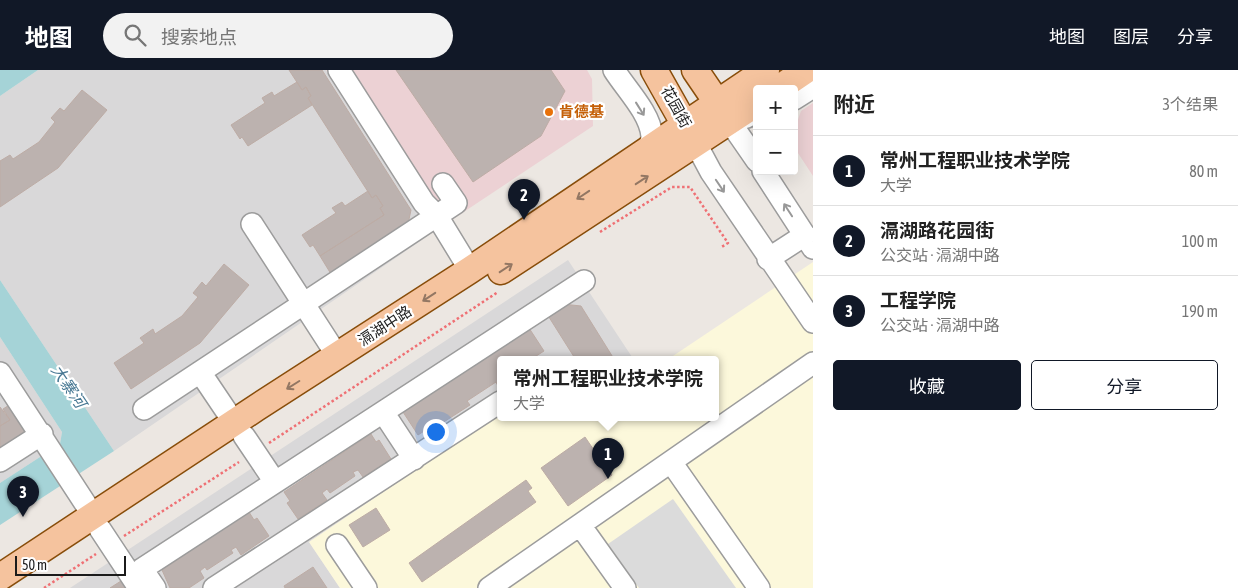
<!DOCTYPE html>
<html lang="zh">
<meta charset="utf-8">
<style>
body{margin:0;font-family:"Asap Condensed","Noto Sans SC",sans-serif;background:#f2f2f2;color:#222}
.controls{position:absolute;right:15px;top:15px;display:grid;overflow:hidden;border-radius:5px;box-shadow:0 5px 20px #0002}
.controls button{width:45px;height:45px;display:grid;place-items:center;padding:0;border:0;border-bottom:1px solid #e0e0e0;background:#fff;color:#222;font:25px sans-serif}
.scale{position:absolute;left:15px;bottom:12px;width:111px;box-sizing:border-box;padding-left:5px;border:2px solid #1b1b1b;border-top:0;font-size:14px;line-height:18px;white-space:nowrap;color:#1b1b1b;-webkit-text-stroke:4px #fff;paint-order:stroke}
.you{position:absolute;left:435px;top:361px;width:18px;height:18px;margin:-12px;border:4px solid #fff;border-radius:50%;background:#1a73e8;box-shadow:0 0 0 8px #1a73e833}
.badge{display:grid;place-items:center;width:32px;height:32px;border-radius:50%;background:#111827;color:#fff;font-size:16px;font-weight:700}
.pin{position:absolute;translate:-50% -41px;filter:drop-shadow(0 1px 2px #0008)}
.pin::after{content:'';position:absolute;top:26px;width:18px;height:15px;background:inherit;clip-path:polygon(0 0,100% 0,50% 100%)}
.popup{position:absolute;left:497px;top:286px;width:222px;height:65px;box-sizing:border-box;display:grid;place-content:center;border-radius:5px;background:#fff;filter:drop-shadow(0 1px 4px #0005);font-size:16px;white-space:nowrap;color:#767676}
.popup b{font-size:19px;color:#222}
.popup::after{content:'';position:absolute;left:50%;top:100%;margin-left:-10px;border:10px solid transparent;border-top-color:#fff}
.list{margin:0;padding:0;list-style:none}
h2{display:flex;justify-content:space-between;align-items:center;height:65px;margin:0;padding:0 20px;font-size:21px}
h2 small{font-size:16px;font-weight:400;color:#767676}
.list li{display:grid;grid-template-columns:32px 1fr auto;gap:15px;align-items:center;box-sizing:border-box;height:70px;padding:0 20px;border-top:1px solid #e0e0e0}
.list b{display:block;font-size:19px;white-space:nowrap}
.list p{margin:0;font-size:16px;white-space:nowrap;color:#767676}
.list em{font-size:16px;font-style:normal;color:#767676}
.actions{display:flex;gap:10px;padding:15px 20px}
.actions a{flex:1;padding:11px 0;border:1px solid #111827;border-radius:5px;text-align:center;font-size:18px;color:#111827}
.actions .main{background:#111827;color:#fff}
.icon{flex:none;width:28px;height:28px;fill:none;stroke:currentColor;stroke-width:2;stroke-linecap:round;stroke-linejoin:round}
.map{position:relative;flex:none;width:813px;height:518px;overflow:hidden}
header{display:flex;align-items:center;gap:30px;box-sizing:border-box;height:70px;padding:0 25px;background:#111827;color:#fff}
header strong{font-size:24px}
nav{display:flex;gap:28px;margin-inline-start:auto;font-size:18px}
.search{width:350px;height:45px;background:#f2f2f2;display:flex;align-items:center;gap:12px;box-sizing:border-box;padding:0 18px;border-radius:28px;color:#767676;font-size:19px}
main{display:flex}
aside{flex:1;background:#fff}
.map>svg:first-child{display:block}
.residential{fill:#d9d8d9}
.commercial{fill:#ecd1d4}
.education{fill:#fcf8db}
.parking{fill:#dbdbdb}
.water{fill:#a5d3d7}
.building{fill:#bcb2af;stroke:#bdaca5}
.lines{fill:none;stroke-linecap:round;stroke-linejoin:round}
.minor-casing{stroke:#9c9c9c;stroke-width:24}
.major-casing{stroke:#884d0a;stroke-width:29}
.path{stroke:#ef7074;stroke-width:2.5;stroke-dasharray:2.5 2.5;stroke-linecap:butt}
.minor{stroke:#fff;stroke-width:21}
.major{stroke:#f5c39e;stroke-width:26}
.oneway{stroke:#989898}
.oneway2{stroke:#937763}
.food-dot{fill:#e8710a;stroke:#fff;stroke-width:2}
.labels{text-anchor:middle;stroke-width:4.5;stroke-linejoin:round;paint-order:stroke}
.street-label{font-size:15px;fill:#1b1b1b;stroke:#fff}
.food-label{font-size:15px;font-weight:bold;fill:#c56008;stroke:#fff;text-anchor:start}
.water-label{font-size:16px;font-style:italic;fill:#497994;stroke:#fff}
</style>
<header>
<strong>地图</strong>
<div class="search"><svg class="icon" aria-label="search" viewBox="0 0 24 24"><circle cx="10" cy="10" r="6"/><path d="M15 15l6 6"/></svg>搜索地点</div>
<nav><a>地图</a><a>图层</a><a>分享</a></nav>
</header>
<main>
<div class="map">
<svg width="813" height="518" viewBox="0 0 813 518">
<rect width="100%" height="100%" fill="#ece7e2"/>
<path class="residential" d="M38,0H326L432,163L114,381L0,210V26Z
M568,190L634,290H500V344L309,472L340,518H70Z
M0,267L62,362L60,374L0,413Z"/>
<path class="commercial" d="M326,0H587L592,9L593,56L432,163Z
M813,33V106L794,77V61L801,41Z"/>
<path class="education" d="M813,192V518H340L309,472L500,344V348H716V290H667Z"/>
<path class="parking" d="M673,429L736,518H639L608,474Z"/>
<path class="water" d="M0,0H38L0,26Z
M0,210L114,381L0,455V413L60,374L62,362L0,267Z"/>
<path class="building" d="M289,0H322L411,140L408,154L331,204L320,186L384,145L380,138L383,136L376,125L372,128L308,28L311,26L306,17L302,20Z
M396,0H551L565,21L541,66L473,112Z
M297,12L302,20L306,17L311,26L308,28L312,35L248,76L242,67L240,69L231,55L265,33L262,28L272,22L274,26Z
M82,20L107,40L58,98L0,137V91L10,85L13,89L39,72L55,52L51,48L60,38L64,41Z
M368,121L372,128L376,125L383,136L380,138L384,145L320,186L313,175L310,177L302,165L336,143L332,138L342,132L345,136Z
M224,194L249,215L200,273L131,319L114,293L144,273L140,268L153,259L155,264L182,246L198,227L193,223L202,212L206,216Z
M562,234L581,236L614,289L576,290L547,244Z
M529,258L544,281L530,290H500V314L498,316L496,312L467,331L470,335L436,357L435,354L418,365L403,342Z
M11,334L30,363L0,383V356L10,350L3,339Z
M0,337L10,350L0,356Z
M371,364L376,372L379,370L391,389L363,407L358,400L353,402L355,406L330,423L327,419L322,423L327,430L298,449L287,433L290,431L284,422Z
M585,367L600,389L604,386L610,394L606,396L612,405L568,436L541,398Z
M526,410L532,418L528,421L536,432L422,512L409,493Z
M376,438L390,460L363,477L349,455Z
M249,442L254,450L257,448L269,466L241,485L236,477L231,480L233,483L207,500L205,497L200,501L204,508L189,518H170L162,500Z
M313,497L327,518H285L284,516Z
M121,511L126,518H110Z"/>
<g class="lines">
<g class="minor-casing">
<path id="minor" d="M339,0L424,133L437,146L470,200
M614,0C626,19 650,43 652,66C652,71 649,77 647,82
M794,29L813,17
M747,47L730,52L757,91
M696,74L711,102L813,252
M763,101L813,178
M252,154L338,287
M768,189L805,165
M200,302L235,354
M0,303L94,447
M144,339L456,133L443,114
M383,342L414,389
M244,366L275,412
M0,391L42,364
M671,392L759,518
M580,455L625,518
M100,459L139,518
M337,475L366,518
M155,518L142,499L584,211
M214,518L500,332
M489,518L813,293"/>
</g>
<g class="major-casing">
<path id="major" d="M654,0L694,71
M695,0L727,47
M778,19L806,0
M501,201L757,33
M0,507L256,338L470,200L766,0"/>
</g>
<path class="path" d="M600,162L672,117H690L728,173L720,178
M269,373L498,222
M124,466L239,392
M44,518L96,484"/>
<use href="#minor" class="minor"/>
<use href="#major" class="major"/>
</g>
<defs><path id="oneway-shaft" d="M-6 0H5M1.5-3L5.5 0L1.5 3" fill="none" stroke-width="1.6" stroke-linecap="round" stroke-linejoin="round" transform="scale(1.25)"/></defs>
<g class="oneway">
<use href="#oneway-shaft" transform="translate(640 39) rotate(58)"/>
<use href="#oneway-shaft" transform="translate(720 116) rotate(56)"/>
<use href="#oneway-shaft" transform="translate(788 140) rotate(-123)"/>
</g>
<g class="oneway2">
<use href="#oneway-shaft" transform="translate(642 110) rotate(-33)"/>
<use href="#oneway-shaft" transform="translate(583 125) rotate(146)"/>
<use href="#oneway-shaft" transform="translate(506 198) rotate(-33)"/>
<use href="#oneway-shaft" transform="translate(429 227) rotate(147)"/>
<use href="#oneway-shaft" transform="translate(293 315) rotate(148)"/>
</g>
<circle class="food-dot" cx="549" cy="42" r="5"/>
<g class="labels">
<g class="street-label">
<text transform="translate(676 37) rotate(61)" y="5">花园街</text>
<text transform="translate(385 256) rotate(-33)" y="5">滆湖中路</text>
</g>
<g class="food-label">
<text x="559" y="47">肯德基</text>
</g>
<g class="water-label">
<text transform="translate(69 316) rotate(56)" y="6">大寨河</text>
</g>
</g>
</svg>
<div class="controls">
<button>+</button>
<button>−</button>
</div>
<div class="scale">50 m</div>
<div class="you"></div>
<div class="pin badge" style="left:608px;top:409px">1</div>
<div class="popup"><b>常州工程职业技术学院</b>大学</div>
<div class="pin badge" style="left:524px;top:150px">2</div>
<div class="pin badge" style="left:23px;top:447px">3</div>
</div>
<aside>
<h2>附近<small>3个结果</small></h2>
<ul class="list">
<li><span class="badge">1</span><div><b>常州工程职业技术学院</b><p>大学</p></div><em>80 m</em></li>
<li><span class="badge">2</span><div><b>滆湖路花园街</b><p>公交站 · 滆湖中路</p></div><em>100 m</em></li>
<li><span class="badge">3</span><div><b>工程学院</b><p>公交站 · 滆湖中路</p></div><em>190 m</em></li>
</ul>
<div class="actions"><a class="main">收藏</a><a>分享</a></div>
</aside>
</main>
